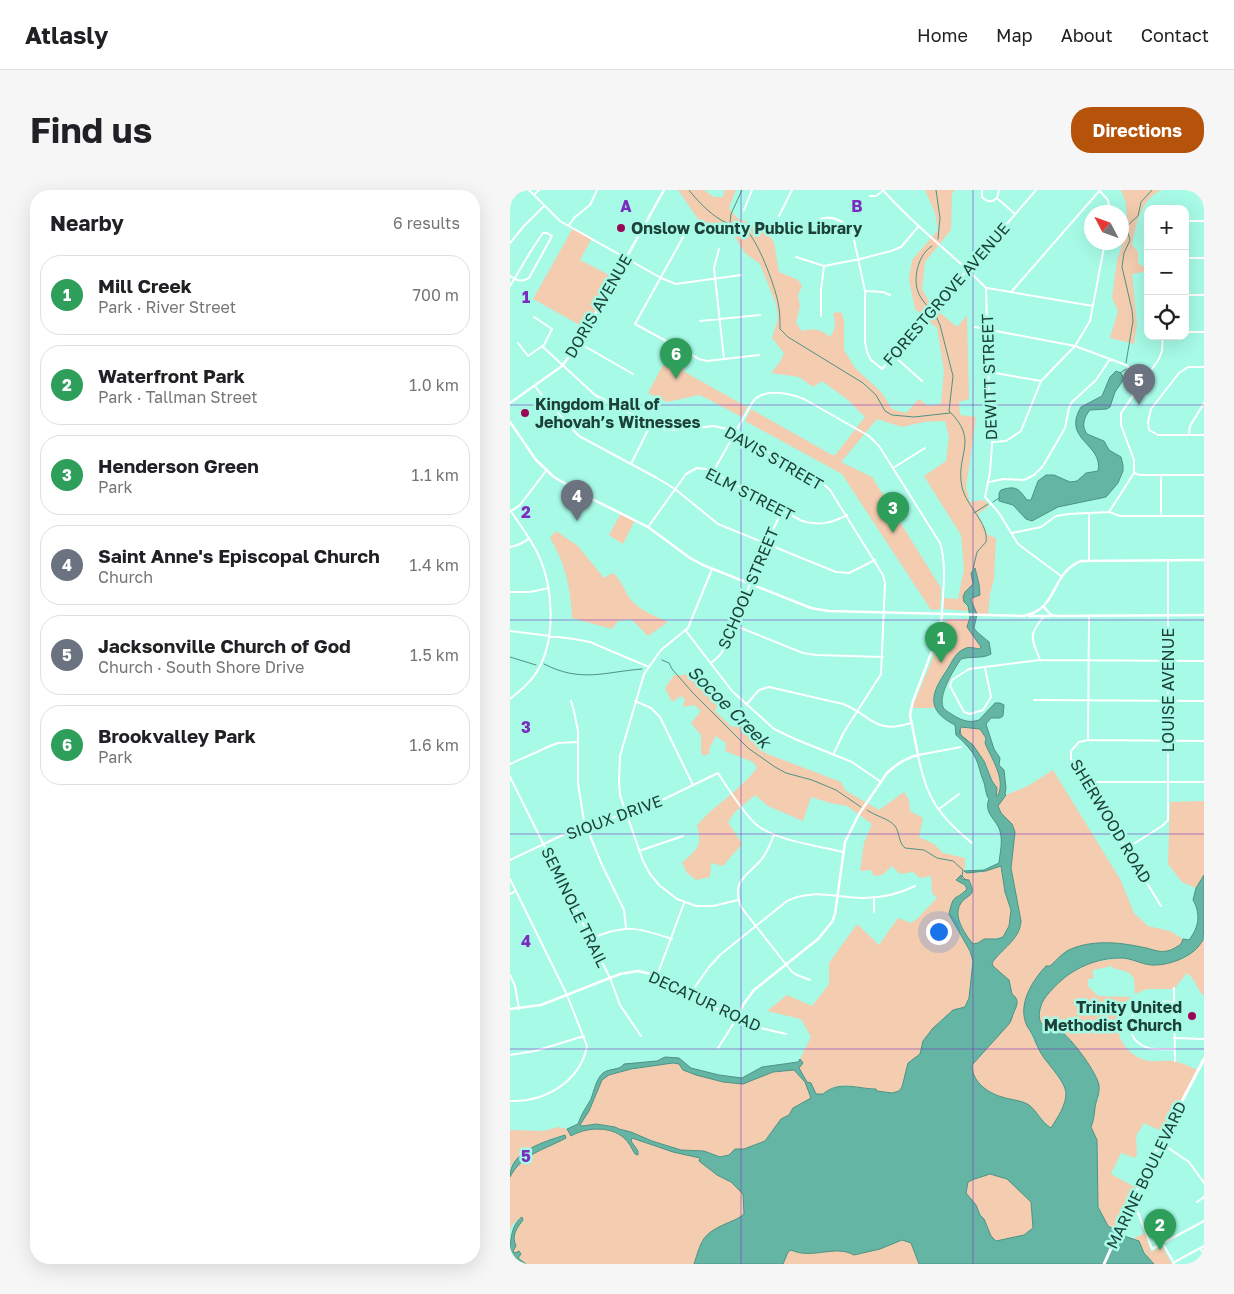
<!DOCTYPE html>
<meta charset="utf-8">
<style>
body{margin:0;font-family:"Golos Text",sans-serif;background:#f6f6f6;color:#202124}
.controls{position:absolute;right:15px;top:15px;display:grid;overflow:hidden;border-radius:10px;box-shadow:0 5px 20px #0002}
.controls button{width:45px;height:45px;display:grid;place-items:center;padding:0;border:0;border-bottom:1px solid #e0e0e0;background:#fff;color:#202124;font:25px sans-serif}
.compass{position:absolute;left:574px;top:15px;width:45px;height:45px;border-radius:50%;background:#fff;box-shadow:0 5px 20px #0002;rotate:311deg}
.you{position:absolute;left:428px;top:741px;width:18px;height:18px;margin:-12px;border:4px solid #fff;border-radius:50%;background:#1a73e8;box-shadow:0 0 0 8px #1a73e833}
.badge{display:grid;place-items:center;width:32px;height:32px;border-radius:50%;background:#b45309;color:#fff;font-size:16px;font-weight:700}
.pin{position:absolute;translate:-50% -41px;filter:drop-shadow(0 1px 2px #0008)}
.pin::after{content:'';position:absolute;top:26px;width:18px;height:15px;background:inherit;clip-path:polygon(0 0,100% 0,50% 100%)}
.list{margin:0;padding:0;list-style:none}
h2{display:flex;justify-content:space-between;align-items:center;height:65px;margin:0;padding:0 20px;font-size:21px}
h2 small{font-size:16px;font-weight:400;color:#757577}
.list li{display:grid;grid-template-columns:32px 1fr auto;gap:15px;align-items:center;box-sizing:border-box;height:80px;margin:0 10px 10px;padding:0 10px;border:1px solid #e0e0e0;border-radius:20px}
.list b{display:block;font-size:19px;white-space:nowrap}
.list p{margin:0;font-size:16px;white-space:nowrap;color:#757577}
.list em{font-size:16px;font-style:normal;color:#757577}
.icon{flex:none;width:28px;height:28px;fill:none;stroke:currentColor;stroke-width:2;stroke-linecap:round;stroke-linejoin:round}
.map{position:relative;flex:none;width:694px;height:1074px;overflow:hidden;border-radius:20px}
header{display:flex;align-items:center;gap:30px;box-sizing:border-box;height:70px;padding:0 25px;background:#fff;border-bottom:1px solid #e0e0e0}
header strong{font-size:24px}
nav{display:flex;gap:28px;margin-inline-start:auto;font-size:18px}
.intro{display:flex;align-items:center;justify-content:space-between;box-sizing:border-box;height:120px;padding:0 30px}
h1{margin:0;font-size:35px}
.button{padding:12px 22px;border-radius:20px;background:#b45309;color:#fff;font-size:18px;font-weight:700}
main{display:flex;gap:30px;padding:0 30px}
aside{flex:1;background:#fff;border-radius:20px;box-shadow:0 5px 20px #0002}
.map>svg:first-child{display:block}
.green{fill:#f4ccaf}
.water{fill:#64b5a3;stroke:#4f9283;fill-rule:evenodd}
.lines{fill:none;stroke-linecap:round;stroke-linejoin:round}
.stream{stroke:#4f9283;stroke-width:1}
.street{stroke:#fff;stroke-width:2}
.secondary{stroke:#fff;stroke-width:2.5}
.primary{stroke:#fff;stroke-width:3}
.grid{fill:none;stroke:#7b2cbf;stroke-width:1;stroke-opacity:0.55}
.poi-dot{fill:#9b0656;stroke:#a6fae6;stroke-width:2}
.labels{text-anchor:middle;stroke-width:5;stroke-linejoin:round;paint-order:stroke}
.poi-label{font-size:16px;font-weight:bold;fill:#1d4038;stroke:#a6fae6;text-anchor:start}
.street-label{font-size:16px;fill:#1d4038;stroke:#a6fae6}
.water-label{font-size:18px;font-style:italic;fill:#20463e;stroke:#a6fae6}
.grid-label{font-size:16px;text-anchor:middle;font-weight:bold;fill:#7b2cbf;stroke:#a6fae6;stroke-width:5;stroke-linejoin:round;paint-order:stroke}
</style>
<header>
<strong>Atlasly</strong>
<nav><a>Home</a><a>Map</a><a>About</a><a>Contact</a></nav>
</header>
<div class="intro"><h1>Find us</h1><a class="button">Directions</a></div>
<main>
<aside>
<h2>Nearby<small>6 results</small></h2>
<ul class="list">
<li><span class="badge" style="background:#2e9e5b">1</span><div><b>Mill Creek</b><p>Park · River Street</p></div><em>700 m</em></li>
<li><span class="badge" style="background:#2e9e5b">2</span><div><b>Waterfront Park</b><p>Park · Tallman Street</p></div><em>1.0 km</em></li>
<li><span class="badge" style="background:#2e9e5b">3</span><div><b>Henderson Green</b><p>Park</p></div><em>1.1 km</em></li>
<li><span class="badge" style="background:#6b7280">4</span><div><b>Saint Anne's Episcopal Church</b><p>Church</p></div><em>1.4 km</em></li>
<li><span class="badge" style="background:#6b7280">5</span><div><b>Jacksonville Church of God</b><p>Church · South Shore Drive</p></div><em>1.5 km</em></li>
<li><span class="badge" style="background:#2e9e5b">6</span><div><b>Brookvalley Park</b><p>Park</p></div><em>1.6 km</em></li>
</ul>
</aside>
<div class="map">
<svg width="694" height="1074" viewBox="0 0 694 1074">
<rect width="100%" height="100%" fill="#a6fae6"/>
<path class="green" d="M168,0H194L204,7H213L214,0H226L219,18L227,28L242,34L248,41L258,43L264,53L269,82L288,90L292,96L288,105L290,116L286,133L292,141C304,138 311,139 320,147C326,138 326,134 323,123L331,122L334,130V160L345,178L371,202L382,219L396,223L409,209L418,216L431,214L434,181L427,138L405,119L399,89L402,70L428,40L425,23L415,0H445L442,4L441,40L415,72L412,99L421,115L447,137L457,125L459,209L449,212L450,225L466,227L456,297L460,312L474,310L479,316L468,324L478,345L486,348L484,389L480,404L478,425L467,424L461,413L462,408L470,405V396L454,412L459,421L434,419V408L448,409L454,379L451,345L414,286L436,271L439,247L435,231L414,232L392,237L367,229L331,272L362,287L431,398L430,419L421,420L332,284L235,231L241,219L322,265H325L355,227L338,210L312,191L303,197L289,187L261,183L270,172L274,163L262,148L268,128L266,114L250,74L235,63L223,44L197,42Z
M611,0H651C631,9 625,36 622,55L628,62V73L638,80V81L622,84L627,133L624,154L600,148L608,121L602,108L607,70L613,52L617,31L616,13Z
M63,38L82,48L70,70L105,88L77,139L23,109Z
M176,166L181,168L173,181L237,217L232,227L190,205L157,212L138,203L153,175L156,176L158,172L169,178Z
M111,323L125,330L113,354L99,345Z
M46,341L68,356L94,388L103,383C112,390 114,401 121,410C131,421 145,426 158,432L138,446L121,429L108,431L102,439L62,428C61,399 55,372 40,348Z
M437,429H460L457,437L471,454L470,458C461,458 454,459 446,466C442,469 440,475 437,479C430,490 419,504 425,518H402L432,446L435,432Z
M182,480L200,504L207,517L205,521L222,537L229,536L254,555L255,563L331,592L336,601L369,620L394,602L399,610L400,621L413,628L409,647L424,654L433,663L455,668V681L469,683L491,676C492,684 493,693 495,701C499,718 507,731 493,747L472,750L469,753L463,754C454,743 441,723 453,710C457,706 462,705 462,698L450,692L457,699L439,724L460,761L462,770L459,808L455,817L443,820L429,832L412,855L410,865L398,873L395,892L389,901C367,909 336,883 313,904H306L301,893L297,892L289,878L293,873L290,869L301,847L291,829L257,821L277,805L302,816L319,794V773L347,734L369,755L388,728L401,733L407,729L427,708L422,703L421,686L410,688L403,682L390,684L382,676L372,685L364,686L361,680L350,681L354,653L362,634L337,616L320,613L301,607L293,631L258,616L245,605L225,622L218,632L232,654L213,676L201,673L200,687L186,690L177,683L172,673C187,659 193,657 187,635C206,614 230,600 247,578L243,572L215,561L216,553L206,546L199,559L200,563L194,566L191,563V545L181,533L191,521L184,515L173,517L175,509L171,506L162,512L155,498L164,485H174Z
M451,537L470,539L476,548L475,553C481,568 495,589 488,605L486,606L487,599C481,590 479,579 473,570C465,556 459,554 449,544Z
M543,580L610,689L624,723L638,736L660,741L673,749L671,754C667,757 662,760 657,761C648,763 640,759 631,757C609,752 582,750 561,759C553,762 547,770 540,776C532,778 526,788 522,795C507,821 520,849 537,871C543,880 552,890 555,900C559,913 547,929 541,938C532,932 527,921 519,915C511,909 501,910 492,907C478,903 462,891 462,875L502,829V804L500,792L482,775L483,771L509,742L511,731L501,678L504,644L502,634L491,623L488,616L496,605L518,596Z
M694,611V685L686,698L672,692L658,674L660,612Z
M694,749V806C686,799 687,791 677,783L664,799H637L625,804L624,788L618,782L603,778L602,776L583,780V789H578V796L588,806L621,807C610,818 606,825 608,841C611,856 624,869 640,871C647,872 655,870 663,871C671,872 680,877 688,880L655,943L634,933L626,946L627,964L625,968L611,963L601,984L628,999L608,1043C577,1028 591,979 587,951C586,946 583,941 581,937L584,928L585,915L589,907L584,883L556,845L534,837L531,834L529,828L533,810L548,792L566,780L583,772L612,768L641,775L675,768L685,760Z
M163,873L169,874L173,880L186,885L213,892L233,894L263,882L284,880L295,892L301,908L284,918L279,925L271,929L255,951L234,959H225L219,965L210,967L194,961L191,966L207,985L221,992L233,1004L234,1024L228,1030L221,1032L189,1057L184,1074H16L9,1069L7,1063H5L3,1061L5,1041L12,1032L9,1029L2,1035L0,1040V987L3,982L7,975L22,963L39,957L55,945C35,950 11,960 0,978V940L34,941L48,937L57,939L62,946L65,944L79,921L92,890L99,885L113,881Z
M480,984L497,989L521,1012L523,1038L514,1045L486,1051L481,1046L474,1029L456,1003L458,992C465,988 473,987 480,984Z
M635,1043L641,1062L652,1056L662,1074H644C635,1067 633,1054 624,1048Z
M391,1050L401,1053L409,1074H273L278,1062L282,1060C302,1070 324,1054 344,1064L370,1059Z"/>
<path class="water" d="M606,181L611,183L614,189L605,202L600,217L597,219L580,220C574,227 571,236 577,244L594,251L599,260L611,267L613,275V281L608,293L596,307L548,317L522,331L516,329L503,315L489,311V303L491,300C506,295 509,299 517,310H521L528,291L536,285H544L560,292L567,291L576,283L588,281C594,254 551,250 571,217L592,206L600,187Z
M465,378L469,394L470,405L462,408L461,410L467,424L464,438L467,442L479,452L481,464C473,469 460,466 451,469C444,479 428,505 433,517C435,521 442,524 446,527C454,531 460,533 469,530L485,513H490L494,515L493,526L490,528H481L476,534L484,559L490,568L489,575L494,580L496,598L495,604L496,605L488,616L491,623L502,634L505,642L501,678L511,731C510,750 491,759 482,773L483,776L499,790L502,804C510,810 507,815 504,822C502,826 502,830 499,834L462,875C462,892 478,903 492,907C501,910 511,910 519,915C527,921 531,932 541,938C547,928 556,916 556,903C555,893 544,881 538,873C531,865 527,856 523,846C521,842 519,839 517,836C507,815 522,791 536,776H540C547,770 553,762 561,759C582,750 609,752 631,757C640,758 648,763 657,761C662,760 667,757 671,754L673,749L679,750C689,737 691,724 683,710L686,698L694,685C694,696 694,743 693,750C691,753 687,759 684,761C673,770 655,776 641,775C631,774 621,768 611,768C591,768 574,774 558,785C550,791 536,804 532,813C529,821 527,830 534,837C538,837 542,836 545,837C559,844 586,881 589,895C590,904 586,910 585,918C584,925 584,930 581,937L587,950L588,1017L598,1036L617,1047L629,1051L634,1063L644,1074H409L401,1053L392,1050L370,1059L344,1065C324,1054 303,1070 281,1060L278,1062L273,1074H184C191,1053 191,1045 213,1035C221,1031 227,1030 234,1024L233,1004L221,992L207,985L189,971L190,968L163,962L122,948L121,951L128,961V965L125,964C122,959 119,952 114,948C101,936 76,937 61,946L57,939L68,934C71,924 76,918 81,909C84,901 86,889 93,883C99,878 109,881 114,874L147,871L155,867L169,868L181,878L209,885L232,888L252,877L288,872L290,869L293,873L289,878L297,892L301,893L306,904H313C329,890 348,899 366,899L367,901L382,903L389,901L392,897L398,873L410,864L413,851L423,838L443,820L455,817L459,808L463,771L460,761L439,724C444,701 445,712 457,699L455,695L446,690L451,685L452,689L459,690C460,693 463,698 462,702C461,706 453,709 451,713C442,726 455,744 463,754L468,753L474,749H487L493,747L499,736L501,720L495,702L491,676L476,681L457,683L454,681L474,680L489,673C490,662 493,653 490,641C487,630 473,623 479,609C475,604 476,597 473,590C470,583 469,575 466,569C462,560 453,551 446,545L445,535C415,520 421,503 437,480C442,472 445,463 454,459C459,456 464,458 469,459L471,457L457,437L460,427L458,416L454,412L453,407L455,402L463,394L461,383ZM451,537L470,539L476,548L475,553C481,568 496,589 488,605L486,606L487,598L482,591L474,571L463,555L449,544ZM163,873L169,874L173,880L186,885L213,892L233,894L263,882L284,880L295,892L301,908L283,918L279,925L271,929L255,951L234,959H225L219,965L210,967L194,961L171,960L142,951L121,942L109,939L105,937L86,934L73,936L70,935L79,921L92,890L99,885L121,879ZM480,984L497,989L521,1012L523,1038L514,1045L486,1051L481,1046L474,1029L470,1025L466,1015L456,1003L458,992C465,988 472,987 480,984Z
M55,945L56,948C34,960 12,964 0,987C0,961 34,952 55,945Z
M12,1027L13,1030C7,1038 1,1045 6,1056L3,1061L5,1063L9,1061L11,1064L8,1068L16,1074H5L0,1070C0,1055 0,1035 12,1027Z"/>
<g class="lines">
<path class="stream" d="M179,0C187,11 204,28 217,33C222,35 230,35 235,39C248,50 264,94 268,112C270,121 270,130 270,139L278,147L353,193L366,205L375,221L382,225L404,227L440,223
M426,0L430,28L428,49
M220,33L221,24L232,0
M419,118C415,113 411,109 409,104C402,90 408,64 422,56
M425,124L430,135L443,186L439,221C470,251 445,264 452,297C456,316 479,333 476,352L467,362L463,379
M616,173L623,131L622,120L612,77L614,63L620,50L617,40L618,35L628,26L631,12L642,0
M610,183L616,179
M483,312L489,308
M464,323L478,314
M0,467L26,475
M152,470L159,473L162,479L183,503L238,558L265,577L276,583L302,590L326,600L351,617
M34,474C71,493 94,482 132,479
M450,540L451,545L459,552
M357,620C365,626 380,629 385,636C390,643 388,652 395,658L414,660L427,668L443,671L453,680L452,686L456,690"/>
<path class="street" d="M19,0L50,31L151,88L166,94L231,85
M373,0C404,36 443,64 476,98L479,201L482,221V255L480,282L475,307L489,323L508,354L551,386
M472,0V7C477,12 481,13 487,8L489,0
M590,1L598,10L600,22
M24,5L29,0
M360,6H366L374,0
M488,9L505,24
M652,16V19
M234,20L242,0
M269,26L282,0
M306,31C320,23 332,30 342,40L355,101V152L357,162L361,170L372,179L526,0
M675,31H694
M59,35L65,27L80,15L87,0
M177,40L125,134L189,169L197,171L249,165
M0,53L13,37L34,16
M209,59L204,78L214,169
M286,67L314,76L350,69L381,61L391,57L408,37
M675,68H694
M0,86C7,90 11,93 19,88L42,46L37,43H33C20,61 11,78 0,96
M477,98L583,116
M355,101L373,102L380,105
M502,101L590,0
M675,105H694
M311,126V100L314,76
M190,131L250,125
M465,137L565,156L616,175L634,190
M675,142H694
M8,153L18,166L34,155L42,139L24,127
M69,153L123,184
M32,156L85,205L150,239L164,240L204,236L217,239L311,292L320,300L373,385L375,393L371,484L334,542L323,565
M383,165L412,191
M694,177H678L669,183L641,219L638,232L639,240L648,245H694
M479,182L531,191
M25,196L34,208L69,246L147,288L165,299L208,334L326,382L339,383L365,370
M679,245L680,236L694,213
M482,252L496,251L511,241L531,191L565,156L580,131L595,52
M121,274L141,234
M383,278L415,258
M203,282L242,213C252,197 279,203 294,209L359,246L369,256L430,353C437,374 433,401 432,423
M624,283L630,285H694
M651,286V326
M480,292L493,289L514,290L524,285L533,276L555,238L559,218L562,212L586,190L600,169
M0,320C10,335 21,349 29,366C43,397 46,447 29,478C23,490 11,500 0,509
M1,321L10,315L36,281
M599,322L624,283V270L611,235V223L649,169L652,161L653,146
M579,324V370
M138,337L176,284L187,278L197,279L292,331C309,336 322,333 337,325
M502,343L531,337L546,326L558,324L599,322L610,326H694
M0,357L8,355L19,349
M202,379L178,438L151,460L134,484L110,566L109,592L110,605L133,671L140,684L149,695L167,709L186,716H203L228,710
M0,402H20L39,398
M226,436L293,463L306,465L373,467
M0,441L64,449L80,452L139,477
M176,441L222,501L264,539L285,549L342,572L371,592
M530,470C521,447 518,446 534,426
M201,473L210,465L215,457L256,354L272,321
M475,478L481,507L473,520L460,524L454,522L440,496L442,490L459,479L530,470L694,471
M524,510L694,511
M61,511L64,521L68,541V593L74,631L92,675L114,720L116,738
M125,511L141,518L150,527L183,595
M236,515L249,500L259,497L333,514C362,525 363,545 401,533
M578,550L579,426
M451,557L408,565C416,608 429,626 462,653
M0,574L40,556L48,553L68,552
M0,587L100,788L110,815L131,846
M576,592H694
M429,619L449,604
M264,645C260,654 257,663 251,670C236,687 221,691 231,717L282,782L287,785L300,790
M617,658L652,636L658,630V370
M129,661L173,646
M0,670L59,642L144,614L208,583C217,597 235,626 248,636C268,651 309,656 333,662
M0,689L57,805L77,856C70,892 35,912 0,911
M0,704L6,701
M364,707V722
M651,716L561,569V561L569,552L578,550L694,551
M80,749C115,734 127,737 162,749
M0,785L5,796L9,819
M147,786L174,713
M664,798L665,871
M180,804L199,777L210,765L277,711C303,698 326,708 353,708C372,708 389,704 405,696
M664,812C656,812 645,810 637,813C619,819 614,843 630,854C639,861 653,859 664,859
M664,848L694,849
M208,858L227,828L242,836L276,844
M0,865L25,861L74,846
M651,953L679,972L694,993
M623,1010L642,1059L694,1031
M687,1012L694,1007
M617,1023L621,1021L629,1024
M653,1054L664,1073
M690,1058L694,1064
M663,1073L694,1056"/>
<path class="secondary" d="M0,213L52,176L70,151L154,0
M0,232L26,270L44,287L76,306L138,337L180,368L193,375L301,418L318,421L513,426C550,419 539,384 571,371L694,370
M534,417L541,425L547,426L694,425
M519,426H541
M0,819L31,815L110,784L128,781L145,785L207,819L227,828L233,815L244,800L308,749L322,732L325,724L335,652L349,624L377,583C386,574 397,568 408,565L400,525L403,511L430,440L432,425"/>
<path class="primary" d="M594,1074L638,976L694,869"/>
</g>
<path class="grid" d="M231,0V1074M463,0V1074M0,215H694M0,430H694M0,644H694M0,859H694"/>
<g class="poi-dot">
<circle cx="111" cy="38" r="5"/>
<circle cx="15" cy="223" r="5"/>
<circle cx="682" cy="826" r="5"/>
</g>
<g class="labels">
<g class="poi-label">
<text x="121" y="44">Onslow County Public Library</text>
<text x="25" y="220">Kingdom Hall of<tspan x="25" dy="18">Jehovah’s Witnesses</tspan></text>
<text x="672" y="823" text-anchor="end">Trinity United<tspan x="672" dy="18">Methodist Church</tspan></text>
</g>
<g class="street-label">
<text transform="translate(436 104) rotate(-49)" y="6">FORESTGROVE AVENUE</text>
<text transform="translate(88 116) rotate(-60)" y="6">DORIS AVENUE</text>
<text transform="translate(479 187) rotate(-92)" y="6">DEWITT STREET</text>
<text transform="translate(264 268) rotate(30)" y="6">DAVIS STREET</text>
<text transform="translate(240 304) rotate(27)" y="6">ELM STREET</text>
<text transform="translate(238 398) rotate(-67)" y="6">SCHOOL STREET</text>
<text transform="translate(658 500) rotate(-90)" y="6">LOUISE AVENUE</text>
<text transform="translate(104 627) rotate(-20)" y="6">SIOUX DRIVE</text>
<text transform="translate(601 631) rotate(59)" y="6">SHERWOOD ROAD</text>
<text transform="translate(65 717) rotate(64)" y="6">SEMINOLE TRAIL</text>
<text transform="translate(195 811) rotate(25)" y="6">DECATUR ROAD</text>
<text transform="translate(636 985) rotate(-64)" y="6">MARINE BOULEVARD</text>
</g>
<g class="water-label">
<text transform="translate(219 517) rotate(45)" y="6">Socoe Creek</text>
</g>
</g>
<g class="grid-label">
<text x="116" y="22">A</text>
<text x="347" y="22">B</text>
<text x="16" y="113">1</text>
<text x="16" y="328">2</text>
<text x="16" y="543">3</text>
<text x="16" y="757">4</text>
<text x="16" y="972">5</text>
</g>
</svg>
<div class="controls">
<button>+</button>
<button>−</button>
<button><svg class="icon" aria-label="locate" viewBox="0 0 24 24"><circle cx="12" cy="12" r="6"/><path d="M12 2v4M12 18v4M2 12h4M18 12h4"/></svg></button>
</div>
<svg class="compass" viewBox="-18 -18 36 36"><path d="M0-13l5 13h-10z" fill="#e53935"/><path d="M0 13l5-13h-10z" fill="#757577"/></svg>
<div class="you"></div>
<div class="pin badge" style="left:431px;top:473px;background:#2e9e5b">1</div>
<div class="pin badge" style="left:650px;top:1060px;background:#2e9e5b">2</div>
<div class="pin badge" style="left:383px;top:343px;background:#2e9e5b">3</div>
<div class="pin badge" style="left:67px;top:331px;background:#6b7280">4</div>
<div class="pin badge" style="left:629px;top:215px;background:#6b7280">5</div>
<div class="pin badge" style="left:166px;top:189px;background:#2e9e5b">6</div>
</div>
</main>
